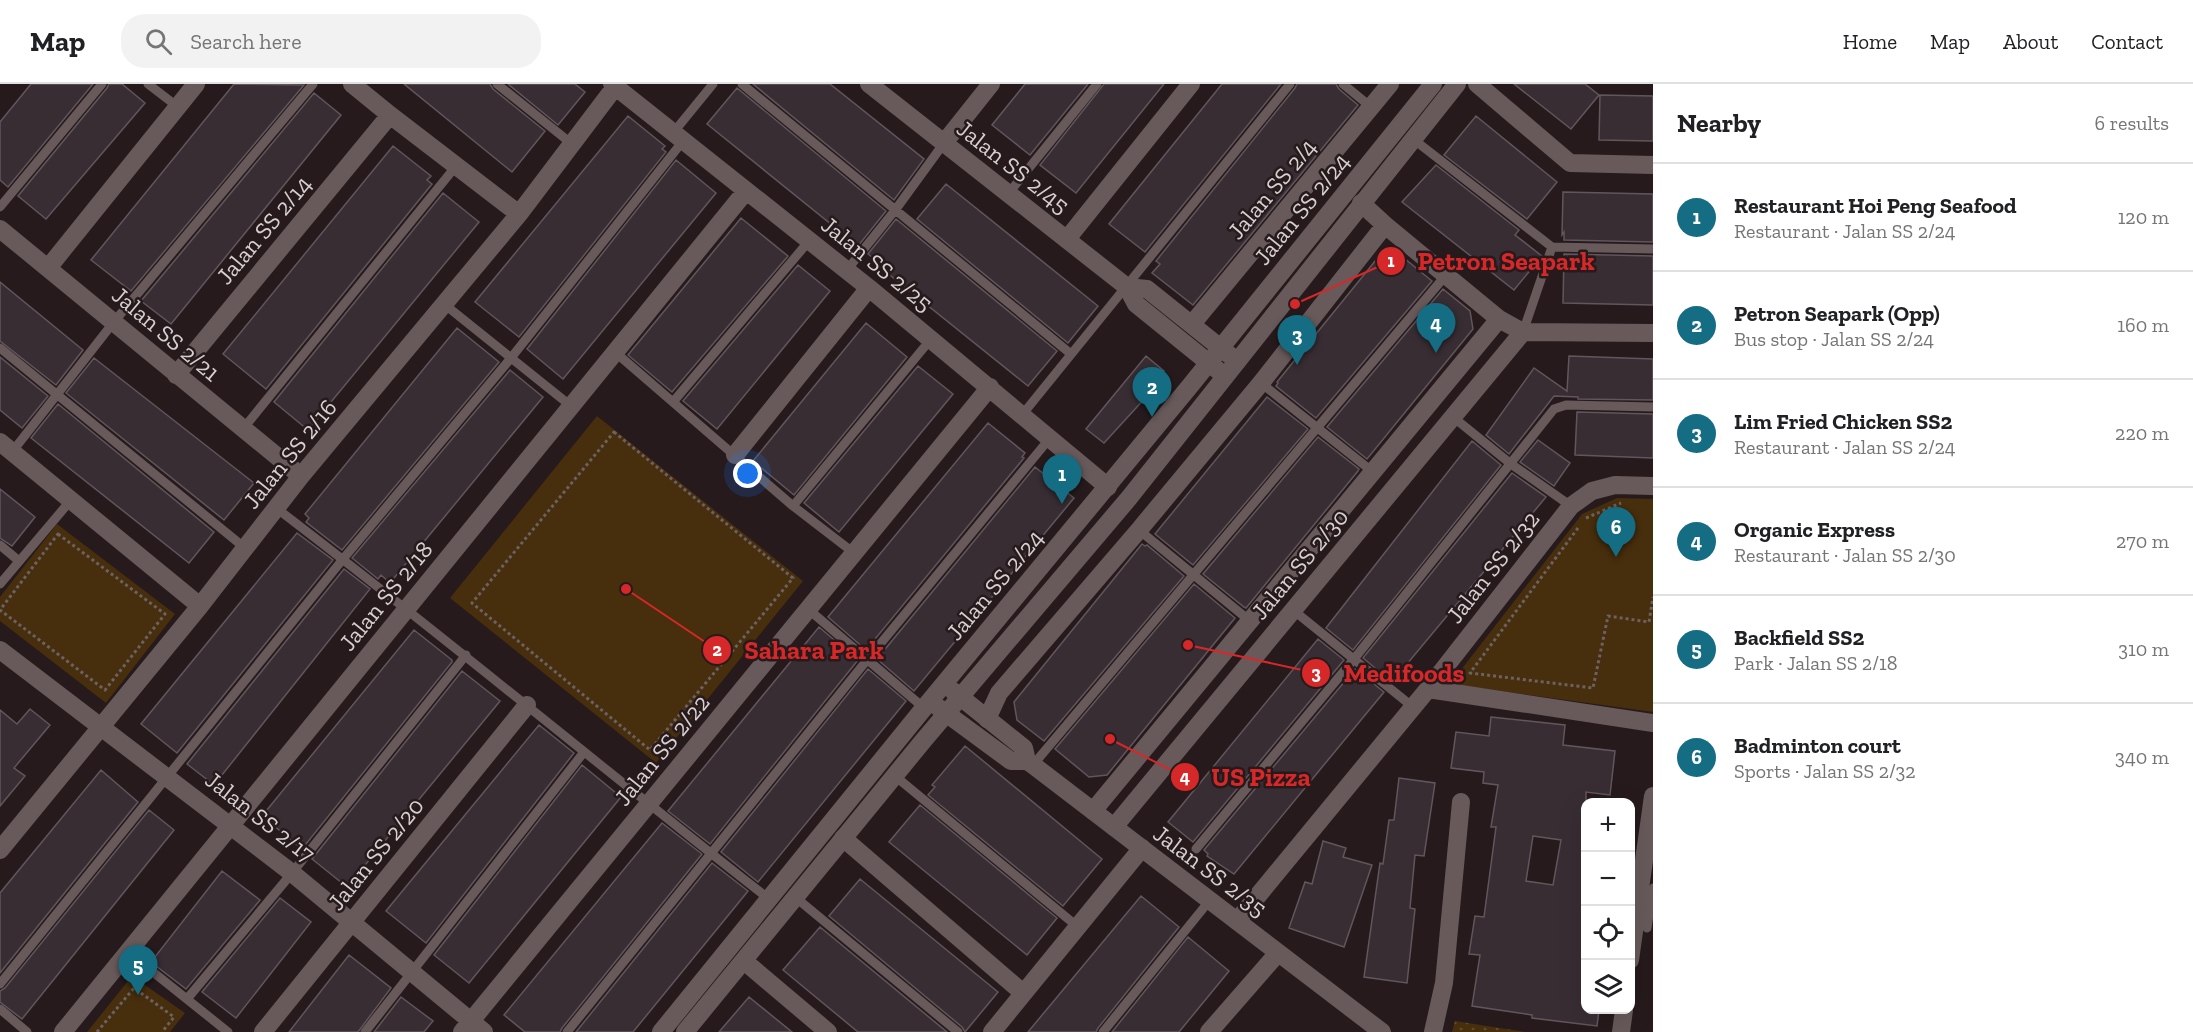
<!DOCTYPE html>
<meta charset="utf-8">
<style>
body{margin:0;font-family:"Zilla Slab",serif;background:#f2f2f2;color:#202124}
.controls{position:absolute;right:18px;bottom:18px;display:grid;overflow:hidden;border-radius:12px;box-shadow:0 6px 24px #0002}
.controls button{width:54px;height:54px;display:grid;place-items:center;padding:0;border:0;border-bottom:2px solid #e0e0e0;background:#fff;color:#202124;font:30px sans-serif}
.you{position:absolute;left:748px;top:390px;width:21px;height:21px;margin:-15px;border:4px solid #fff;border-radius:50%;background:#1a73e8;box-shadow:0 0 0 9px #1a73e833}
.badge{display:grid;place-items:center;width:39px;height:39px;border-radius:50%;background:#156d84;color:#fff;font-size:20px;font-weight:700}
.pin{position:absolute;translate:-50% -50px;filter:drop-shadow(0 2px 3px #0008)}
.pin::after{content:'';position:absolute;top:32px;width:21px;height:18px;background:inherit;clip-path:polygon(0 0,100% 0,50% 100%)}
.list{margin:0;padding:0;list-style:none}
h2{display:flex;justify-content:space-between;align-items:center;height:78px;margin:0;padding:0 24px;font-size:26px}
h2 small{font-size:20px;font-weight:400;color:#757577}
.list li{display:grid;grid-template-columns:39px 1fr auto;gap:18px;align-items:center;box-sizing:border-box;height:108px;padding:0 24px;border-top:2px solid #e0e0e0}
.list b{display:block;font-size:22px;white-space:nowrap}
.list p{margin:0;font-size:20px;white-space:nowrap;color:#757577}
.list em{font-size:20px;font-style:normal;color:#757577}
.icon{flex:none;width:33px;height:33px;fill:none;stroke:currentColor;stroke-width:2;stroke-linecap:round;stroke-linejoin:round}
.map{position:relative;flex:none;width:1653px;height:948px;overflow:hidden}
header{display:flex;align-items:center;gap:36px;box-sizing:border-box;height:84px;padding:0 30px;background:#fff;border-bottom:2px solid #e0e0e0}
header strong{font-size:28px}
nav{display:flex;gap:33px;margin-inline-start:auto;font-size:21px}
.search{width:420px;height:54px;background:#f2f2f2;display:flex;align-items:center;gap:15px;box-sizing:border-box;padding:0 21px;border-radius:24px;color:#757577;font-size:22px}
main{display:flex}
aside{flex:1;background:#fff}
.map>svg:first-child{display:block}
.grass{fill:url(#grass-dots)}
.park{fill:#472e0d}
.building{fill:#382d33;stroke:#62565d;stroke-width:1.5;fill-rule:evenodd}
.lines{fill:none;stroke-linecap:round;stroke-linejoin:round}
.path{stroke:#6c6163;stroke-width:3;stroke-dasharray:3 3;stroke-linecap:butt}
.lane{stroke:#685a5b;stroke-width:9}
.street{stroke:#685a5b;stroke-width:18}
.secondary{stroke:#685a5b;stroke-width:18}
.labels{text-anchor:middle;stroke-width:5;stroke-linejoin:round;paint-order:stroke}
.street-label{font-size:24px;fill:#d7cfd0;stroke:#261a1c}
.leader{fill:none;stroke:#d62828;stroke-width:2}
.callout-dot{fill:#d62828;stroke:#261a1c;stroke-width:2}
.mark-label{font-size:18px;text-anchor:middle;font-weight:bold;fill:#fff}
.callout-label{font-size:26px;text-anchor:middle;font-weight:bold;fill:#d62828;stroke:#261a1c;stroke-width:5;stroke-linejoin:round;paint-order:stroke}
</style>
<header>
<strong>Map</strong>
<div class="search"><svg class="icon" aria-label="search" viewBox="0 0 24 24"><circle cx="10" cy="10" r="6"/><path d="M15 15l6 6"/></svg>Search here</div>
<nav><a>Home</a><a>Map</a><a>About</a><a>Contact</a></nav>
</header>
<main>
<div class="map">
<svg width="1653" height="948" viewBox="0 0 1653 948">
<defs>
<pattern id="grass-dots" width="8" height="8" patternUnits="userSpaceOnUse" patternTransform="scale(1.5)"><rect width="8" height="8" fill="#472e0d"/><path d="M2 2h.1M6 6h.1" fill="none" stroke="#614b2f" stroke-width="1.8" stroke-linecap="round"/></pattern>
</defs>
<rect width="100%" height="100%" fill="#261a1c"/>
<path class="grass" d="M1455,937L1525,948H1452Z"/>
<path class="park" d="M597,332L803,497L656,679L450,514Z
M1617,414L1653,415V628L1450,600L1582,430Z
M57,440L175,530L106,619L0,537V513Z
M132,892L185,929L170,948H87Z"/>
<path class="building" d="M31,0H93L8,103L0,96V38Z
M109,0H122L145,19L46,135L18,112L107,4Z
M234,0L304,1L131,207L91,176Z
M404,0H490L493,5L545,47L512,88Z
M508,0H575L585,8L558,41Z
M753,0H830L924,75L894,116Z
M1025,0H1088L1030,71L992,41Z
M1104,0H1164L1076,109L1040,81Z
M1222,0H1281L1145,168L1109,140Z
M1297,0H1336L1339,5L1358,21L1193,221L1152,189L1160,180L1156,177L1295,4Z
M1514,0H1585L1599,11L1571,45Z
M737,4L886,127L858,162L707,40Z
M314,9L341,31L171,240L141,217Z
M1600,11L1653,12V57L1599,56Z
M628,32L665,62L662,65L666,68L519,253L475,218Z
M1476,32L1557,98L1527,135L1444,71Z
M393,62L431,92L427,96L432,100L266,305L223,270Z
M676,76L716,109L563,295L527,265Z
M1436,81L1519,146L1515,151L1542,172L1514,206L1402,118Z
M946,100L1098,222L1068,259L917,135Z
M1563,108L1653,110V158L1564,156V148L1562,151Z
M443,109L479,138L308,346L274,318Z
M741,134L788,172L672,308L628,271Z
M896,135L1057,267L1028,302L876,180L878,178L868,170Z
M1399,170L1432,197L1316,334L1276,302L1278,299L1277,298L1380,171Z
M1564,170L1653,172V221L1563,219Z
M798,181L830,207L717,345L683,317Z
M0,198L83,266L56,301L0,257Z
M1443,205L1470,227L1473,245L1367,375L1327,343Z
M866,239L907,273L794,411L753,377Z
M457,244L499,278L342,466L306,438L309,434L305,430Z
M1146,272L1164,287L1157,301L1104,359L1086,345Z
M1569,272L1653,275V316L1578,315V313L1554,312L1509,370L1486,351L1534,284L1567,307Z
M0,273L48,312L22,344L0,326Z
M94,274L254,399L224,436L66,309Z
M918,282L953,310L839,448L804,419Z
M510,286L543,313L390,499L381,491L378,495L352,474Z
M1267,313L1308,345L1193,481L1155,450Z
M58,320L214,448L189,479L31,354Z
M1577,328L1653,330V374L1575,371Z
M988,339L1025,369L1022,373L1024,374L866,566L828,533Z
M1318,353L1359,385L1358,387L1246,524L1244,523L1203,490Z
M1538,356L1570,379L1554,402L1520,378Z
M1472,357L1501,381L1353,566L1326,544Z
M1035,383L1074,414L914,607L877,575Z
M1512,389L1546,413L1392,598L1363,574Z
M0,405L35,433L12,462L0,454Z
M297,449L333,476L177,669L141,640Z
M1142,460L1145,462L1147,461L1184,492L1044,657L1017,636L1014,618Z
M344,485L370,505L214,701L187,680Z
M1194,500L1235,534L1107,691L1089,693L1055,665Z
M819,543L858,576L710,760L668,727Z
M414,546L452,576V578L302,765L262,732Z
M1318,555L1344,576L1193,758L1168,738Z
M868,585L906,617L758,798L721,768Z
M1355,585L1384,608L1234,790L1207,772L1208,770L1204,766Z
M462,587L500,617L347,803L312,775Z
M30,625L50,641L14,684L25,692L0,722V626L17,640Z
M1491,633L1565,641L1563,661L1615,667L1610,711L1586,708V926H1599L1597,942L1532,934V931L1472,922L1480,871L1469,870L1475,832L1484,833L1496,743H1491L1498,701L1483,699L1484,688L1451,684L1456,648L1489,652ZM1533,752L1561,756L1553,801L1526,797Z
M539,641L574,669L426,859L386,827Z
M965,662L1102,775L1063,822L928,711L935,703L932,701Z
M582,681L621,713L469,899L434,871Z
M101,686L138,718L0,889V809Z
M1399,694L1435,699L1424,772L1415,771L1410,824L1415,825L1407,899L1364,893L1380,779L1383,780L1389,736H1394Z
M920,721L1057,834L1027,871L889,758Z
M149,726L174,746L22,935L0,918V907L5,904Z
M662,739L702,770L562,944L560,948H525L504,931Z
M1323,757L1346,764L1343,773L1372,781L1344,863L1289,844L1305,798L1312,800Z
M712,779L748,807L633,948H576Z
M222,787L260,816L186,905L151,878Z
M860,795L998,908L965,948L962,943L829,832Z
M1141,812L1179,843L1098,944L1096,948H1028Z
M280,814L311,838L236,934L202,908Z
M820,843L947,948H858L783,886Z
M1188,853L1229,887L1179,948H1112Z
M349,871L391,904L358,948H289Z
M401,913L433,937L424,948H374Z
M749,913L792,948H719Z"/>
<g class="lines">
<path class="path" d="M614,348L793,494L650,666L472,519Z
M1586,434L1621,419
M1578,444L1470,589L1593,604L1608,532L1649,538L1653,513
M58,450L165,530L105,606L0,526Z
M97,948L134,904L174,933L162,948"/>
<path class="lane" d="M148,0L178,23
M497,0L572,60
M742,0L1071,270
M1343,0L1371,23
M673,49L713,0
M1413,55L1552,163L1653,165
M1008,110L1097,0
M0,123L102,0
M847,186L896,125L944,59
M444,220L571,322
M1523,248L1552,163
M0,264L245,464
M615,268L793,422L854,469
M1261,299L1373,388
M673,318L809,157
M1022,331L1290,0
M1453,333L1511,380L1571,422
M243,345L456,82
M12,368L113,239L313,0
M793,422L931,255
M276,424C443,551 604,686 769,815
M1139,446L1250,537
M0,461L19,477
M0,500L71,416
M808,525L924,624
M1293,526L1413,623
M1033,681L1446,191
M895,692L1078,843
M1196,765L1354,575L1554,325L1566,321L1653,323
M795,813L958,948
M1647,844L1653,804
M128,868L228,948
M0,900L343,475L511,274L683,57
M187,915L292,789L466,571
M0,925L27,948
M365,948L584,668
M567,948L867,576L1050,354
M1103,948L1210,816"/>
<path class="street" d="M352,0L390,31L519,130
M612,0L869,204L1108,403
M869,0L1127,203L1136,220L1225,292
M1477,0L1570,79L1653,81
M944,59L991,0
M1361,119L1385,141L1499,235L1523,248L1653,249
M0,145L301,392
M1067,155L1191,0
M48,184L196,0
M1127,203L1147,205L1237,277
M1192,240L1390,0
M176,291L390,31
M0,358L200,522
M735,371L869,204
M0,566L292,789L484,948
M1428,605L1653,639
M987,635L999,609L1139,446L1261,299L1385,141
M1093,727L1499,235
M1114,743L1523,248
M843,754L1023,909
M0,766L200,522L301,392L519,130L615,3
M1237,837L1428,605L1571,422L1592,407L1615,401L1653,402
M1630,876L1653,712
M744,877L828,948
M63,948L746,107
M263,948L527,621
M462,948L990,303
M992,948L1142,764
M1209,948L1278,869
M1433,948L1444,899L1461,718
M1621,948L1624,926"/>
<path class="secondary" d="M953,607L1024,664L1027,677L1033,681L1382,948
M939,624L1011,677H1027
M661,948L924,624L1190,302L1433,0
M685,948L923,657L1129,414L1457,0"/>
</g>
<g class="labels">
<g class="street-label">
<text transform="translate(1013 83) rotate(38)" y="8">Jalan SS 2/45</text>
<text transform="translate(1272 105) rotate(-50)" y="8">Jalan SS 2/4</text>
<text transform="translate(1302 125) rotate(-51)" y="8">Jalan SS 2/24</text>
<text transform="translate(264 146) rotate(-50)" y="8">Jalan SS 2/14</text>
<text transform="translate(877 180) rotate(39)" y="8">Jalan SS 2/25</text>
<text transform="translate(166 250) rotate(40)" y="8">Jalan SS 2/21</text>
<text transform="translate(290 370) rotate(-51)" y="8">Jalan SS 2/16</text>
<text transform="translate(1300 480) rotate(-50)" y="8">Jalan SS 2/30</text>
<text transform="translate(1493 483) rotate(-52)" y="8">Jalan SS 2/32</text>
<text transform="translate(995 501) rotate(-50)" y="8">Jalan SS 2/24</text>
<text transform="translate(386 512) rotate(-51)" y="8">Jalan SS 2/18</text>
<text transform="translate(662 666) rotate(-51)" y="8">Jalan SS 2/22</text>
<text transform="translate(260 733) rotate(38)" y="8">Jalan SS 2/17</text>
<text transform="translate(376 770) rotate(-51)" y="8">Jalan SS 2/20</text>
<text transform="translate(1210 787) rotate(37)" y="8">Jalan SS 2/35</text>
</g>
</g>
<path class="leader" d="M1295 220L1391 177M626 505L717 566M1188 561L1316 589M1110 655L1185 693"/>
<g class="callout-dot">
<circle cx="1295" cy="220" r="6"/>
<circle cx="626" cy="505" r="6"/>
<circle cx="1188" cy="561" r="6"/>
<circle cx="1110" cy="655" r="6"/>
<circle cx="1391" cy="177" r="15"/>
<circle cx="717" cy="566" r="15"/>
<circle cx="1316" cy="589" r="15"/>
<circle cx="1185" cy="693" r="15"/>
</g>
<g class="mark-label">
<text x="1391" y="183">1</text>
<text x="717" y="572">2</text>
<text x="1316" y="595">3</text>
<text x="1185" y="699">4</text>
</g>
<g class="callout-label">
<text x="1506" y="186">Petron Seapark</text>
<text x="814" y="575">Sahara Park</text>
<text x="1404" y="598">Medifoods</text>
<text x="1261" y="702">US Pizza</text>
</g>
</svg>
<div class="controls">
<button>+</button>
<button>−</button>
<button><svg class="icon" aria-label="locate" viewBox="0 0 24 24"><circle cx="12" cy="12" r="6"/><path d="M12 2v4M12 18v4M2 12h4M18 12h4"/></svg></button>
<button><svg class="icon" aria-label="layers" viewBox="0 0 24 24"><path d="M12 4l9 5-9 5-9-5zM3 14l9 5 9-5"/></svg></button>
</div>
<div class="you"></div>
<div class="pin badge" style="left:1062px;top:420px">1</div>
<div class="pin badge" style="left:1152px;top:333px">2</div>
<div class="pin badge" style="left:1297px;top:281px">3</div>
<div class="pin badge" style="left:1436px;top:269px">4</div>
<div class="pin badge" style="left:138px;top:911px">5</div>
<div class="pin badge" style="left:1616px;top:473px">6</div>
</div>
<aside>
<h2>Nearby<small>6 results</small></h2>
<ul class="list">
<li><span class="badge">1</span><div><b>Restaurant Hoi Peng Seafood</b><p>Restaurant · Jalan SS 2/24</p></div><em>120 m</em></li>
<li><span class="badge">2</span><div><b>Petron Seapark (Opp)</b><p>Bus stop · Jalan SS 2/24</p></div><em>160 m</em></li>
<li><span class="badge">3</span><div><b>Lim Fried Chicken SS2</b><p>Restaurant · Jalan SS 2/24</p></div><em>220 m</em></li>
<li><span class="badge">4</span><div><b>Organic Express</b><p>Restaurant · Jalan SS 2/30</p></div><em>270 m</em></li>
<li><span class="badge">5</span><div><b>Backfield SS2</b><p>Park · Jalan SS 2/18</p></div><em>310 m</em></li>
<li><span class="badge">6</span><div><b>Badminton court</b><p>Sports · Jalan SS 2/32</p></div><em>340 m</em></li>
</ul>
</aside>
</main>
